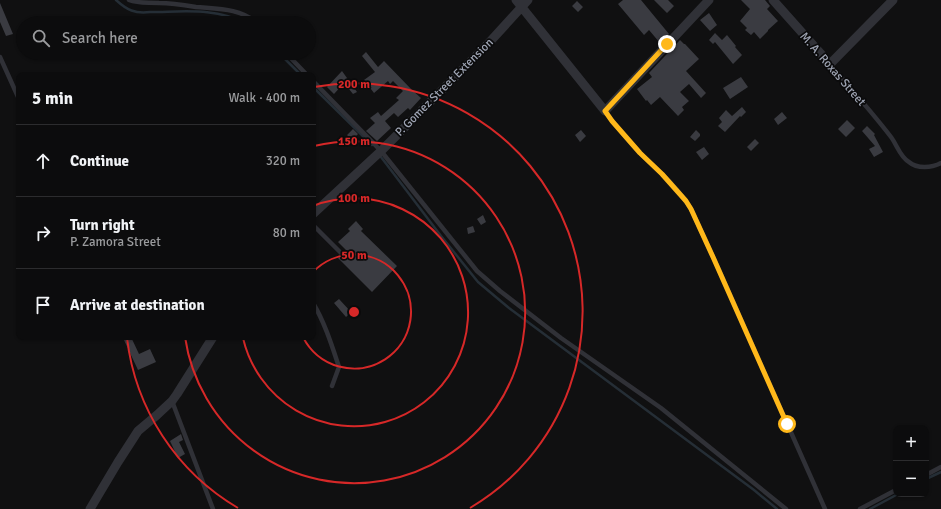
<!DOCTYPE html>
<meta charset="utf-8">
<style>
body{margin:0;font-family:Signika,sans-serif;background:#151516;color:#f1f3f6}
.controls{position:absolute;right:12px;bottom:12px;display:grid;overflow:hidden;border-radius:8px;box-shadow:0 1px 3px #0004}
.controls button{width:36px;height:36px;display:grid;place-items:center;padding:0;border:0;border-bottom:1px solid #2c2c2e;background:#0c0c0d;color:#f1f3f6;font:20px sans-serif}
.stop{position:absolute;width:12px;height:12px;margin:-9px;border:3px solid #ffb81a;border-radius:50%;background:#fff}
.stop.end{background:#ffb81a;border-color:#fff;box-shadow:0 1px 4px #0008}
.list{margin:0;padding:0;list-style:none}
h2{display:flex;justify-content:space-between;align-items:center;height:52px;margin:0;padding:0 16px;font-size:17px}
h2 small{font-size:13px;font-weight:400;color:#9a9b9d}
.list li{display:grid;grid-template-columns:26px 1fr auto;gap:12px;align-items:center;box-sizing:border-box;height:72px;padding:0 16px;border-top:1px solid #2c2c2e}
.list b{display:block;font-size:15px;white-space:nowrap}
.list p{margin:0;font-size:13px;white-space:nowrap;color:#9a9b9d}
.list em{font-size:13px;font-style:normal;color:#9a9b9d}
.icon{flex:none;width:22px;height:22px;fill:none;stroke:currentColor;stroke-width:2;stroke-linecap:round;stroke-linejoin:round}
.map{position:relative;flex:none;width:941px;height:509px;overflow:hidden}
.search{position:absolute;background:#0c0c0d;box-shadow:0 1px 3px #0004;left:16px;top:16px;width:300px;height:44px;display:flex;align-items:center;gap:10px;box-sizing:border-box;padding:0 14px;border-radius:22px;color:#9a9b9d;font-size:15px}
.panel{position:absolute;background:#0c0c0d;box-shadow:0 1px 3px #0004;left:16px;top:72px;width:300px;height:268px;border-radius:8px}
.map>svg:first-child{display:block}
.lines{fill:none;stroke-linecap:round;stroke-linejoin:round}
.stream{stroke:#252e36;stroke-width:2.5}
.building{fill:#3a3b41}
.lane{stroke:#303137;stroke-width:4.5}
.street{stroke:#303137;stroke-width:9}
.route{stroke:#ffb81a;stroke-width:5}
.ring{fill:none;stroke:#d62828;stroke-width:2}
.labels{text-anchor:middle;stroke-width:3.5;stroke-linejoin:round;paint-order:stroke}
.street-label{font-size:12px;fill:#9fa5b4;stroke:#0b0b0c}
.centre{fill:#d62828;stroke:#0b0b0c;stroke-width:2}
.ring-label{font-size:12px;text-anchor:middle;font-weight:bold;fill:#d62828;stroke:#0b0b0c;stroke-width:3.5;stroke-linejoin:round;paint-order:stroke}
</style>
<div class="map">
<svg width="941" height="509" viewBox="0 0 941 509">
<rect width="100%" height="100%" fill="#101011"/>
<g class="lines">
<path class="stream" d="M116,0C127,10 135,14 150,12C181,12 216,7 244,23
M279,53L301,75
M313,87L372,145
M381,157L441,236L478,282L509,308L754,490L777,509
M926,479L941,472
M870,509L898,494"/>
</g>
<path class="building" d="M623,0H641L669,34L660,43L649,30L644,35L618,4Z
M654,0H668L674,6L667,13Z
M741,0H765L770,6L767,9L778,21L768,30V31L760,39L754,32L751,35L745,30L747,28L740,21L750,9Z
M577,1L583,7L578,12L572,6Z
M0,3L13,34L6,36L0,22Z
M709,13L717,25L710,31L700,20Z
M715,33L722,40L727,35L736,46L735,47L742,55L733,64L715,42L713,44L709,40Z
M680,40L684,44H685L699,59L686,71L706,93L701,98L689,84L680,92L689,101L682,107L684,110L678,116L660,97L651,105L647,100L646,101L637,89L652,77L649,73Z
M366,52L378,67L384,61L412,90L421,98L410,110L408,108L398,117L394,113L385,121L391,128L377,141L366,131L375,123L370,118L378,112L381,116L399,100L396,98L403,91L393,81L390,84L388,81L374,93L364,80L375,72L362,56Z
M342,71L357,92L353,94L344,83L334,94L327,87Z
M741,77L748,87L730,99L723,88Z
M742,107L746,112L741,117L740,116L725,132L718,126L722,122L719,118L726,110L732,116Z
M782,112L787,118L778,125L774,119Z
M847,120L855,128L846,137L838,129Z
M867,126L875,134L874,135L883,152L874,157L869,149L875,146L862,131Z
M353,129L358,134L352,140L347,135Z
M581,130L586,136L580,142L575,135Z
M696,130L700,134V136L695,141L690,137Z
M755,139L759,143L751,151L747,147Z
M704,147L709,154L702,160L696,152Z
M483,215L486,222L481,225L477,219Z
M356,221L363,229L361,231L397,266L372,292L338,258L344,255L345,252L346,250L338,242L350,231L348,229Z
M473,226L475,232L468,234L467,228Z
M339,299L351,312L346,317L334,303Z
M131,337L139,354L150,349L156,362L138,370L124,340Z
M181,434L183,440L179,442L185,454L178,458L170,441Z"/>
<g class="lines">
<path class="lane" d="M129,0C139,4 148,2 159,3C171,3 184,5 196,7C217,9 240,8 257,23
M286,53L307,75
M0,57L19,99
M830,64C850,88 872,112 891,137C897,145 900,157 909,162C917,169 932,168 941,163
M313,81L381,151L477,271L500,291L561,338L661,408L786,509
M605,111C616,126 628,141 641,154C659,171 678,188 691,209L719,270L825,509
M313,225L341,253
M313,303C325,323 332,346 339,367L332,386
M172,401L213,509
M926,475L941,467
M860,509L896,490"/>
<path class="street" d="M516,0L605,111L709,0
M773,0L830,64L893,0
M313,214L381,151L486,46L528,0
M90,509L118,462L138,431L157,415L172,401L177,394L213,337"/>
</g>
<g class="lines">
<path class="route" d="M667,44L605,111L612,121L640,153L662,174L686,201L691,209L713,257L787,424"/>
</g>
<g class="ring">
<path d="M313 272A57 57 0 1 1 303 337"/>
<path d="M313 206A114 114 0 1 1 243 338"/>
<path d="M314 146A171 171 0 1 1 185 337"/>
<path d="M238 508A228 228 0 0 1 127 338M314 87A228 228 0 0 1 470 508"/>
</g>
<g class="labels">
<g class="street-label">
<text transform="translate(833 69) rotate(49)" y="4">M. A. Roxas Street</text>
<text transform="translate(444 87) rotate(-45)" y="4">P. Gomez Street Extension</text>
</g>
</g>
<circle cx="354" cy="312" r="6" class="centre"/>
<g class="ring-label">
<text x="354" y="88">200 m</text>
<text x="354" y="145">150 m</text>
<text x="354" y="202">100 m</text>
<text x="354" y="259">50 m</text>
</g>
</svg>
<div class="controls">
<button>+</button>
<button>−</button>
</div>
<div class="stop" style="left:787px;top:424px"></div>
<div class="stop end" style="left:667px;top:44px"></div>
<div class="search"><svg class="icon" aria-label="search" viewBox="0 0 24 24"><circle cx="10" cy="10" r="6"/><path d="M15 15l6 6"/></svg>Search here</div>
<section class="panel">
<h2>5 min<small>Walk · 400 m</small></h2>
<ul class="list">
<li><svg class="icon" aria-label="ahead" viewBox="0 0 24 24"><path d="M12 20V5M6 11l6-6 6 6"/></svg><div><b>Continue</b></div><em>320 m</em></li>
<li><svg class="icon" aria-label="right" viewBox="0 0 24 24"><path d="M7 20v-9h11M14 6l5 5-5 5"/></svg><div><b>Turn right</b><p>P. Zamora Street</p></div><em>80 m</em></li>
<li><svg class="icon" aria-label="arrive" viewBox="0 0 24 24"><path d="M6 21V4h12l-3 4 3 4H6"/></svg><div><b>Arrive at destination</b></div></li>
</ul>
</section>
</div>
